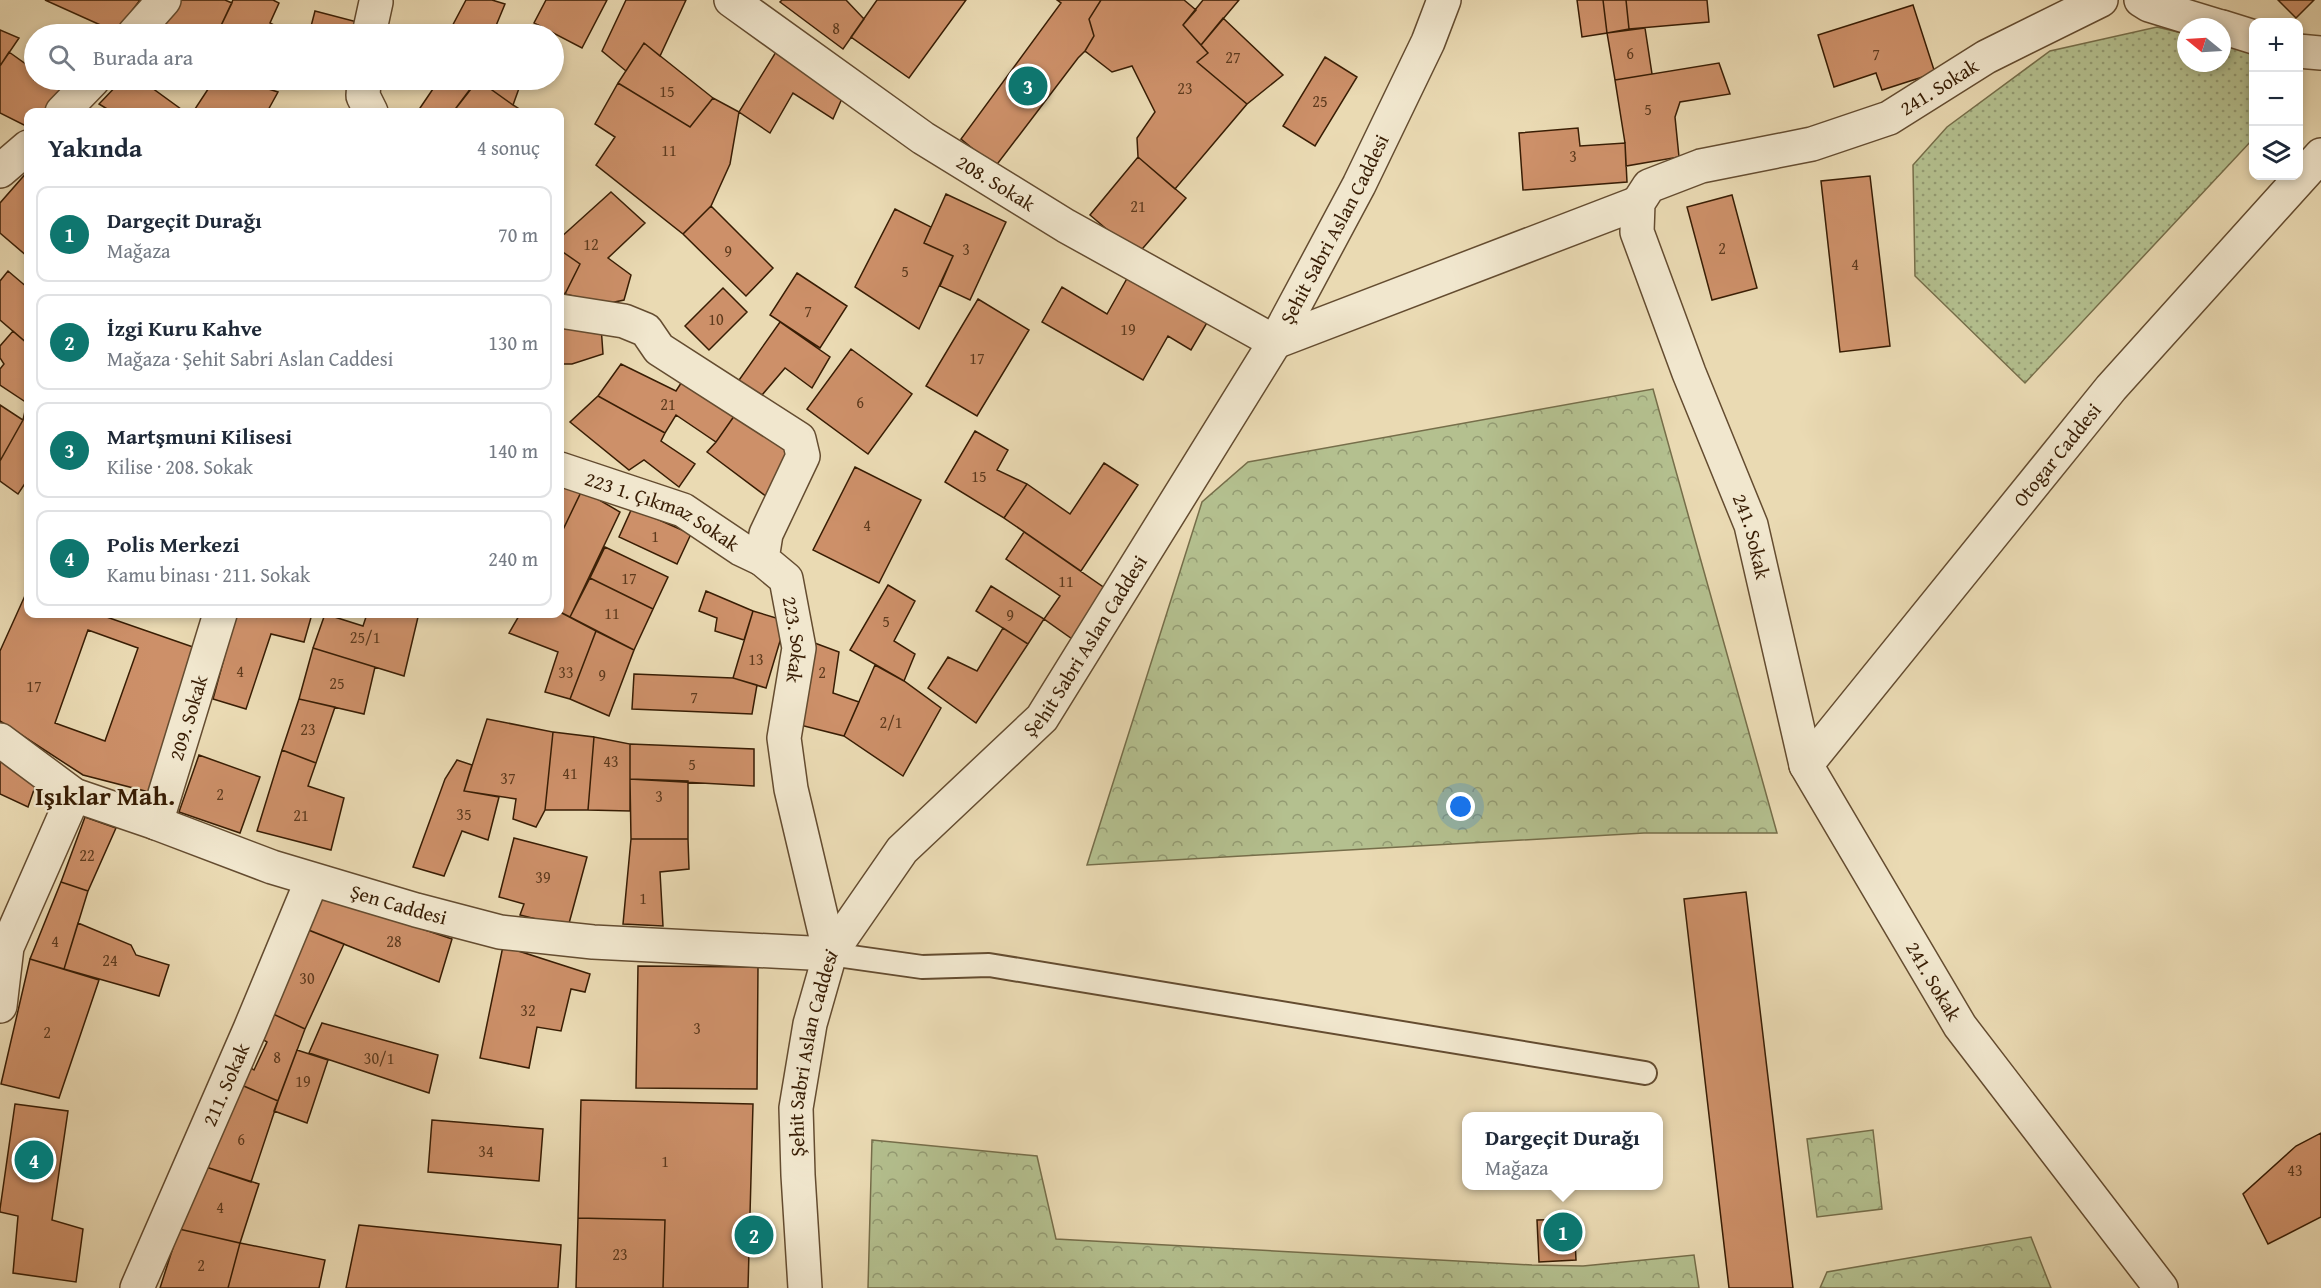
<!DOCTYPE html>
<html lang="tr">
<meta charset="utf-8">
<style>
body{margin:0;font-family:"Gentium Book Plus",serif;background:#f6f6f7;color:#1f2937}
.controls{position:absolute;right:18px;top:18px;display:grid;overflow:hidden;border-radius:12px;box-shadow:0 3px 9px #0003}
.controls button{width:54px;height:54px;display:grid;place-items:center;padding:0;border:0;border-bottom:2px solid #e0e1e3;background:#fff;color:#1f2937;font:30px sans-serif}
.compass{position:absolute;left:2177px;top:18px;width:54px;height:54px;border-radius:50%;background:#fff;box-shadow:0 3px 9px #0003;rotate:288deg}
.you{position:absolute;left:1461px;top:807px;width:21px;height:21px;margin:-15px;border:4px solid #fff;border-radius:50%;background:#1a73e8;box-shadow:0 0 0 9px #1a73e833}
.badge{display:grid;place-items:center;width:39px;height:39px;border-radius:50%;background:#0f766e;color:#fff;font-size:20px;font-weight:700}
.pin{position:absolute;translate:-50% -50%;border:3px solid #fff;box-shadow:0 2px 6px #0006}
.popup{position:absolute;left:1462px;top:1112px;width:201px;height:78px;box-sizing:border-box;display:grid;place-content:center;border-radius:12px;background:#fff;filter:drop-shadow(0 2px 4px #0005);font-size:20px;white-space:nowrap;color:#747a83}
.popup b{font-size:22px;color:#1f2937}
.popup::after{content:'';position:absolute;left:50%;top:100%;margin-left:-12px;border:12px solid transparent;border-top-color:#fff}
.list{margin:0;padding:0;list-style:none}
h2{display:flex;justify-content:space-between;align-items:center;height:78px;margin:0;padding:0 24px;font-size:26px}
h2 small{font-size:20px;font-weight:400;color:#747a83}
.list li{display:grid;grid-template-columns:39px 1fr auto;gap:18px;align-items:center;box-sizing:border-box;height:96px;margin:0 12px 12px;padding:0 12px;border:2px solid #e0e1e3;border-radius:12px}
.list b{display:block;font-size:22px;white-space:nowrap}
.list p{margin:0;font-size:20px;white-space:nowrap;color:#747a83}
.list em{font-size:20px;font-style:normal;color:#747a83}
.icon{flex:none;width:33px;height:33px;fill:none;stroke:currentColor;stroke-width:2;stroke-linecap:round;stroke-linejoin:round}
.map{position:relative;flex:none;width:2321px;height:1288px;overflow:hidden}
.search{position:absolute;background:#fff;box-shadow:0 3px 9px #0003;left:24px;top:24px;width:540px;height:66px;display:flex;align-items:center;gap:15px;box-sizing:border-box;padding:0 21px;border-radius:33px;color:#747a83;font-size:22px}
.panel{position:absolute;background:#fff;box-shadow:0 3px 9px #0003;left:24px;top:108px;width:540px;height:510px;border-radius:12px}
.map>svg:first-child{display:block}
.grass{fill:url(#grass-dots);stroke:#766e4a;stroke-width:1.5}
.forest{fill:url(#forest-crowns);stroke:#766e4a;stroke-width:1.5}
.building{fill:#cd9069;stroke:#381d04;stroke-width:1.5;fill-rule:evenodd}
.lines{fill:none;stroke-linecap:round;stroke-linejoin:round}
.service-casing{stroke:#644c30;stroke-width:26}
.minor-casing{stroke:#644c30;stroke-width:36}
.tertiary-casing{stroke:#644c30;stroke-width:36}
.service{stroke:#f1e7ce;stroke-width:22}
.minor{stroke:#f1e7ce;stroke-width:33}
.tertiary{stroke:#f1e7ce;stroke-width:33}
.labels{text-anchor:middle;stroke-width:4.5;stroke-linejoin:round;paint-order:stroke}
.number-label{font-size:16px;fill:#5d3a1d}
.street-label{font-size:20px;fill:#381d04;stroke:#f1e7ce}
.district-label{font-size:26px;font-weight:bold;fill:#381d04;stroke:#f1e7ce}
</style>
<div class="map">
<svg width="2321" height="1288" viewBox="0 0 2321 1288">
<defs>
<pattern id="grass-dots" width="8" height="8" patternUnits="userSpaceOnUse" patternTransform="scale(1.5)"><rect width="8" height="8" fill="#b4c08f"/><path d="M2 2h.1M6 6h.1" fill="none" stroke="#939b73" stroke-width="1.8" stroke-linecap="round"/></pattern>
<pattern id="forest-crowns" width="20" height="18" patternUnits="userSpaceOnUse" patternTransform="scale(1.5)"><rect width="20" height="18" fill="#b4c08f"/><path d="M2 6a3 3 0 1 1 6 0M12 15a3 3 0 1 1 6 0" fill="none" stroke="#939b73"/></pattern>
</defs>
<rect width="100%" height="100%" fill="#eadab3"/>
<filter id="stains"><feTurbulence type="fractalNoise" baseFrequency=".00333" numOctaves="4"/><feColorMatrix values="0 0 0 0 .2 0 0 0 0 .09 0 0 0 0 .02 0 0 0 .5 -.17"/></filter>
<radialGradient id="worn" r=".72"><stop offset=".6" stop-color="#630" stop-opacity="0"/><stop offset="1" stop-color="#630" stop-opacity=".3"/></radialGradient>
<path class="grass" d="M2157,27L2186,34V63H2222V43L2253,51V139L2025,383L1915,276L1913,165L1947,127L2050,51Z"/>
<path class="forest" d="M1653,389L1777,833H1644L1087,865L1202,502L1248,462Z
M1873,1130L1882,1209L1817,1217L1807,1139Z
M872,1140L1037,1156L1056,1239L1532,1265L1583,1266L1694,1255L1699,1288H868Z
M2031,1237L2051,1288H1820L1827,1272Z"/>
<path class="building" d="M45,0H140L116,32Z
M176,0H225L232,3L217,34H158Z
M233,0H273L279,3L270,23L291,34H217Z
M466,0H492L505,4L493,33L495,34H448Z
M546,0H607L582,48L534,23Z
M626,0H686L660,56L644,43L626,71L602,51Z
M782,0H846L864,19L843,49L780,2Z
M877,0H966L909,78L851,37Z
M1057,0H1101L1089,19L1094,36L1085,51L1078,58L995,167L961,139L1061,3Z
M1101,0H1184L1196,10L1183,25L1208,53L1197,62L1247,104L1175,189L1138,157L1137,138L1155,112L1132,66L1112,72L1085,51L1094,36L1089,19Z
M1203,0H1239L1201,45L1183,25Z
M1577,0H1603L1607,33L1582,37Z
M1603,0H1626L1629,29L1607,33Z
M1626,0H1707L1709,22L1629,29Z
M2278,0H2314L2296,18Z
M1913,5L1935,73L1882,90L1876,73L1834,87L1818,35Z
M315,11L361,23L358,34H309Z
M1223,18L1283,75L1247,104L1197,62L1208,53L1201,45Z
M1645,28L1652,74L1615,80L1607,33Z
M0,30L19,38L0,66Z
M644,43L713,98L690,127L618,83Z
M779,47L844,94L833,119L793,93L770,133L739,112Z
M9,52L34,70V80H79L55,97L43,112H28V127L0,113V66Z
M1325,57L1357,77L1315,146L1283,126Z
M1719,63L1730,94L1680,102L1675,117L1679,157L1626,166L1625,143L1615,80Z
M122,80H141L185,112H112L99,104Z
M214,80H240L278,92L267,112H193Z
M439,80H477L453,112H419L418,111Z
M478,80L513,105L524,112H453Z
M478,80H522L513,105Z
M618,83L690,127L713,98L739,112L730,164L711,206L683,234L596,165L615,137L595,124Z
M1578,128L1580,146L1625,143L1627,182L1523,190L1519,133Z
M1138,157L1186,198L1137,255L1090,215Z
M28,171V257L0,233V203Z
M1870,176L1890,346L1840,352L1821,181Z
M611,192L645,223L608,258L631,275L624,300L605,304L565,294L580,264L560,250V238Z
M946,194L1006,222L970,300L940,286L953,256L924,243Z
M1732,195L1757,288L1712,300L1687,207Z
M711,206L773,268L746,296L683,234Z
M895,209L931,227L924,243L953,256L919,329L855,287Z
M560,250L580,264L565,294L560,290Z
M8,271L28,288V344L0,320V281Z
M797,273L847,306L820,348L770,315Z
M1129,275L1208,321L1191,350L1168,336L1143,380L1042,322L1062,287L1107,314Z
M723,288L747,312L709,350L685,326Z
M978,299L1029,330L977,416L926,386Z
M780,322L830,357L812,388L785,368L762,395L737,383Z
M601,326L603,354L572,364H560V327Z
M13,331L28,344V414L25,411L27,403L0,385V369L4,364L0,358V346Z
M851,349L912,394L868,454L807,409Z
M621,364L676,391L683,380L737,412L716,442L676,415L665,433L598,396Z
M598,396L665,433L661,441L695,464L679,487L644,460L629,470L570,422Z
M0,405L23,420L0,461Z
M25,411L28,414V479L18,494L0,481V461L23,420Z
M737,412L794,453L767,497L707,452L716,442Z
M975,431L1008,450L997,470L1027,484L1004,518L945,482Z
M1104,463L1138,485L1081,571L1004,518L1027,484L1070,514Z
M855,467L921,500L879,583L813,550Z
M560,479L582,490L560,536Z
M582,490L620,512L570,617L560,612V536Z
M632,508L691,534L677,564L619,537Z
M1024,532L1109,591L1075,641L1044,619L1060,596L1006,559Z
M605,547L668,577L653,609L590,578Z
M590,578L653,609L634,650L570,617Z
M888,585L915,601L894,641L915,654L904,681L850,650Z
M991,586L1044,619L1028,644L976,611Z
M28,589V614H98L193,647L149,792L83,775L0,721V651ZM88,630L138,648L105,741L55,723Z
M706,591L753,611L744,640L715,631L717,618L699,611Z
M753,611L786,621L766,688L733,678Z
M560,612L596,631L570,699L545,692L558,652L509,633L520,614Z
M236,614H312L304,642L271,634L246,709L213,699Z
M325,614L363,626L367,614H405L418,617L404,676L313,648Z
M1003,628L1028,644L976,723L928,688L948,657L977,671Z
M596,631L634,650L609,716L570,699Z
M812,642L839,652L833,693L859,702L844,736L800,725Z
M313,648L375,667L364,714L299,699Z
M875,665L904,681L941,708L903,776L844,736Z
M634,674L733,678L757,685L752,714L632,709Z
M299,699L335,707L316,763L282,750Z
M487,719L553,732L545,810L536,827L513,819L516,799L464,791Z
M553,732L594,737L588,810H545Z
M594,737L630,744V811L588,810Z
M630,744L754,749V786L630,779Z
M282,750L316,763L308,786L344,798L331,850L257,831Z
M199,755L260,777L240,833L179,812Z
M0,758L37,781L28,807L0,794Z
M457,760L472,765L464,791L499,797L488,840L462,831L444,876L413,867L445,779Z
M630,779L688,781V839H631Z
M85,817L116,828L88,891L61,882Z
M514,838L587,857L568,927L520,915L524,904L499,897Z
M631,839H688L689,869L660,872L663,926L623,924Z
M61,882L88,891L64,969L30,959Z
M1746,892L1793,1288H1729L1684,899Z
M324,896L452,939L439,982L306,929Z
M78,923L131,945L136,955L169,965L159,996L64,969Z
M306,929L344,944L305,1029L271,1013Z
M503,946L590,974L585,992L571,989L561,1031L537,1027L529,1068L480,1058Z
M30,959L99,980L59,1098L1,1084Z
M638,966L758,967L757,1089L636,1088Z
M271,1013L305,1029L278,1101L237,1083L245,1064L254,1070L267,1042L259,1037Z
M322,1023L438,1055L429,1093L309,1053Z
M297,1050L328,1060L307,1123L274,1111Z
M237,1083L278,1101L251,1182L206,1167Z
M581,1100L753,1104L748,1288H663L665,1220L578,1218Z
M15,1104L68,1111L52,1220L83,1229L76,1282L13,1273L18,1216L0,1212V1209Z
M432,1120L543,1129L539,1181L428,1172Z
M2321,1133V1217L2268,1244L2243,1194L2296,1146Z
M206,1167L259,1184L240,1243L179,1229Z
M578,1218L665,1220L663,1288H576Z
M1574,1219L1576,1260L1539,1262L1537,1220Z
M359,1225L561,1245L558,1288H346Z
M179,1229L240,1243L228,1288H160Z
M240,1243L325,1260L319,1288H228Z"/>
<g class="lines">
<g class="service-casing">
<path id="service" d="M830,954L922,967L989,965L1645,1073"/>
</g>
<g class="minor-casing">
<g id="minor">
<path id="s1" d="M731,0L923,138L1066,226L1275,342L1638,203"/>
<path id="s2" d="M2101,0L1986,57L1889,118L1812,144L1701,166L1649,186L1638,203L1637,232L1689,373L1751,525L1806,765L1960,1026L2161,1288"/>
<path d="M2141,0L2149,5L2221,27"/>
<path d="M2222,27L2254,37"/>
<path d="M134,34L164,0"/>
<path d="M369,34L376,2"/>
<path d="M2298,51L2321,53"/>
<path d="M364,80L363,96L371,112"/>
<path d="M62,112L93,80"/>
<path d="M0,171L28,147"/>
<path id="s3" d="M560,311L624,321L646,330L659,349L799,439L803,456L766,534L762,559L786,579L799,648L784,738L791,789L830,954"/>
<path id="s4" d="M560,469L683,510L741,549L762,559"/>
<path id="s5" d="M156,823L220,614"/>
<path d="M0,1006L7,947L74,795"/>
<path id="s6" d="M137,1288L250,1029L312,880"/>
</g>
</g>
<g class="tertiary-casing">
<g id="tertiary">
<path id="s7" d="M0,740L74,795L156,823L272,867L416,910L500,932L593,942L830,954"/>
<path id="s8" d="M1806,765L2111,388L2321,155"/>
<path id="s9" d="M805,1288L798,1175L796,1108L810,1024L830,954L902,850L1042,718L1275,342L1359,185L1428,42L1444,0"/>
</g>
</g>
<use href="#service" class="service"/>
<use href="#minor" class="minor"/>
<use href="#tertiary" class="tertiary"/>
</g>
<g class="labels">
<g class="number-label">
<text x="836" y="34">8</text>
<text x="1630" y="59">6</text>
<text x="1876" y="60">7</text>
<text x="1233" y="63">27</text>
<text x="1185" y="94">23</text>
<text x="667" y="97">15</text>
<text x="1320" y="107">25</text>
<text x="1648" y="115">5</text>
<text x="669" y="156">11</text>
<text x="1573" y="162">3</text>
<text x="1138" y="212">21</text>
<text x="591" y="250">12</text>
<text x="1722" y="254">2</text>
<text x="966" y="255">3</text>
<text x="728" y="257">9</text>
<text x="1855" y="270">4</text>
<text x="905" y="277">5</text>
<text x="808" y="317">7</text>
<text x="716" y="325">10</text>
<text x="1128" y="335">19</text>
<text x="977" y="364">17</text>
<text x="860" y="408">6</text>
<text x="668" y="410">21</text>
<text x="979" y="482">15</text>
<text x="867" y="531">4</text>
<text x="655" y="542">1</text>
<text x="629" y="584">17</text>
<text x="1066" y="587">11</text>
<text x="612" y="619">11</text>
<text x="1010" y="621">9</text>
<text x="886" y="627">5</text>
<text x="365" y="643">25/1</text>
<text x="756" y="665">13</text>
<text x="240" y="677">4</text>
<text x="566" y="678">33</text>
<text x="822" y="678">2</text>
<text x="602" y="681">9</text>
<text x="337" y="689">25</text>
<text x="34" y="692">17</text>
<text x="694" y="703">7</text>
<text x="891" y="728">2/1</text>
<text x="308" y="735">23</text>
<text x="611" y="767">43</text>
<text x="692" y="770">5</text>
<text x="570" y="779">41</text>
<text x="508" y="784">37</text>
<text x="220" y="800">2</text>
<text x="659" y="802">3</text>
<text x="464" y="820">35</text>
<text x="301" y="821">21</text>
<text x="87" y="861">22</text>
<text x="543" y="883">39</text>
<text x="643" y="904">1</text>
<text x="55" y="947">4</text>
<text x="394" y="947">28</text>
<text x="110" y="966">24</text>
<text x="307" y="984">30</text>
<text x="528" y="1016">32</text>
<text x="697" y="1034">3</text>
<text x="47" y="1038">2</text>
<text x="277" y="1063">8</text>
<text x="379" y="1064">30/1</text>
<text x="303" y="1087">19</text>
<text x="241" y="1145">6</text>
<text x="486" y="1157">34</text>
<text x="665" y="1167">1</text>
<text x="2295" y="1176">43</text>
<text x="220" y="1213">4</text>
<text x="620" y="1260">23</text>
<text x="201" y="1271">2</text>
</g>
<g class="street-label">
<text transform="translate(1939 87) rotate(-32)" y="7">241. Sokak</text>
<text dy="7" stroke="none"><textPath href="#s1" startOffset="322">208. Sokak</textPath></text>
<text dy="7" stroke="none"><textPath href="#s9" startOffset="1227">Şehit Sabri Aslan Caddesi</textPath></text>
<text dy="7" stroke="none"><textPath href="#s8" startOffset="399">Otogar Caddesi</textPath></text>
<text dy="7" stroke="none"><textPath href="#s4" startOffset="111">223 1. Çıkmaz Sokak</textPath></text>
<text dy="7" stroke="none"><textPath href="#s2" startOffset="868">241. Sokak</textPath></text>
<text dy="7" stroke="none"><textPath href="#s3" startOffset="500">223. Sokak</textPath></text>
<text dy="7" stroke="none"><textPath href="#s9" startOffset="741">Şehit Sabri Aslan Caddesi</textPath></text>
<text dy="7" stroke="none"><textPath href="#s5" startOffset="110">209. Sokak</textPath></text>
<text dy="7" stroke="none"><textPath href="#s7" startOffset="435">Şen Caddesi</textPath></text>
<text dy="7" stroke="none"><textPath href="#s2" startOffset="1354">241. Sokak</textPath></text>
<text dy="7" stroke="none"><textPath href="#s9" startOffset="237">Şehit Sabri Aslan Caddesi</textPath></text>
<text dy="7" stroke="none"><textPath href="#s6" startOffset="222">211. Sokak</textPath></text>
</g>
<g class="district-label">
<text x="105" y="805">Işıklar Mah.</text>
</g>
</g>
<rect width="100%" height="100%" filter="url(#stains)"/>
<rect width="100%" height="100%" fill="url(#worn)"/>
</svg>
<div class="controls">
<button>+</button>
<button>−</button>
<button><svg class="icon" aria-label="layers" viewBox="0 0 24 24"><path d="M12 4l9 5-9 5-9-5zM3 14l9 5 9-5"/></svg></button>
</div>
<svg class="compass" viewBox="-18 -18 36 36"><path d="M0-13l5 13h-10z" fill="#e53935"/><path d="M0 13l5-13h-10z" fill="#747a83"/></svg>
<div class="you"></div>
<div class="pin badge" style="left:1563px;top:1232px">1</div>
<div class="popup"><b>Dargeçit Durağı</b>Mağaza</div>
<div class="pin badge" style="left:754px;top:1235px">2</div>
<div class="pin badge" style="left:1028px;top:86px">3</div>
<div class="pin badge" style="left:34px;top:1160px">4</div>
<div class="search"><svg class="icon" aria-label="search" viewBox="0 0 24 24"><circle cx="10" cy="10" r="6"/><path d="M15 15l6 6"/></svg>Burada ara</div>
<section class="panel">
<h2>Yakında<small>4 sonuç</small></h2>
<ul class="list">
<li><span class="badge">1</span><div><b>Dargeçit Durağı</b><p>Mağaza</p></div><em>70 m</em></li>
<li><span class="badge">2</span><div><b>İzgi Kuru Kahve</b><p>Mağaza · Şehit Sabri Aslan Caddesi</p></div><em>130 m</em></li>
<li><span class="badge">3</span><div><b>Martşmuni Kilisesi</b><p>Kilise · 208. Sokak</p></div><em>140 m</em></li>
<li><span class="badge">4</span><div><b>Polis Merkezi</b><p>Kamu binası · 211. Sokak</p></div><em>240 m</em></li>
</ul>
</section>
</div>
